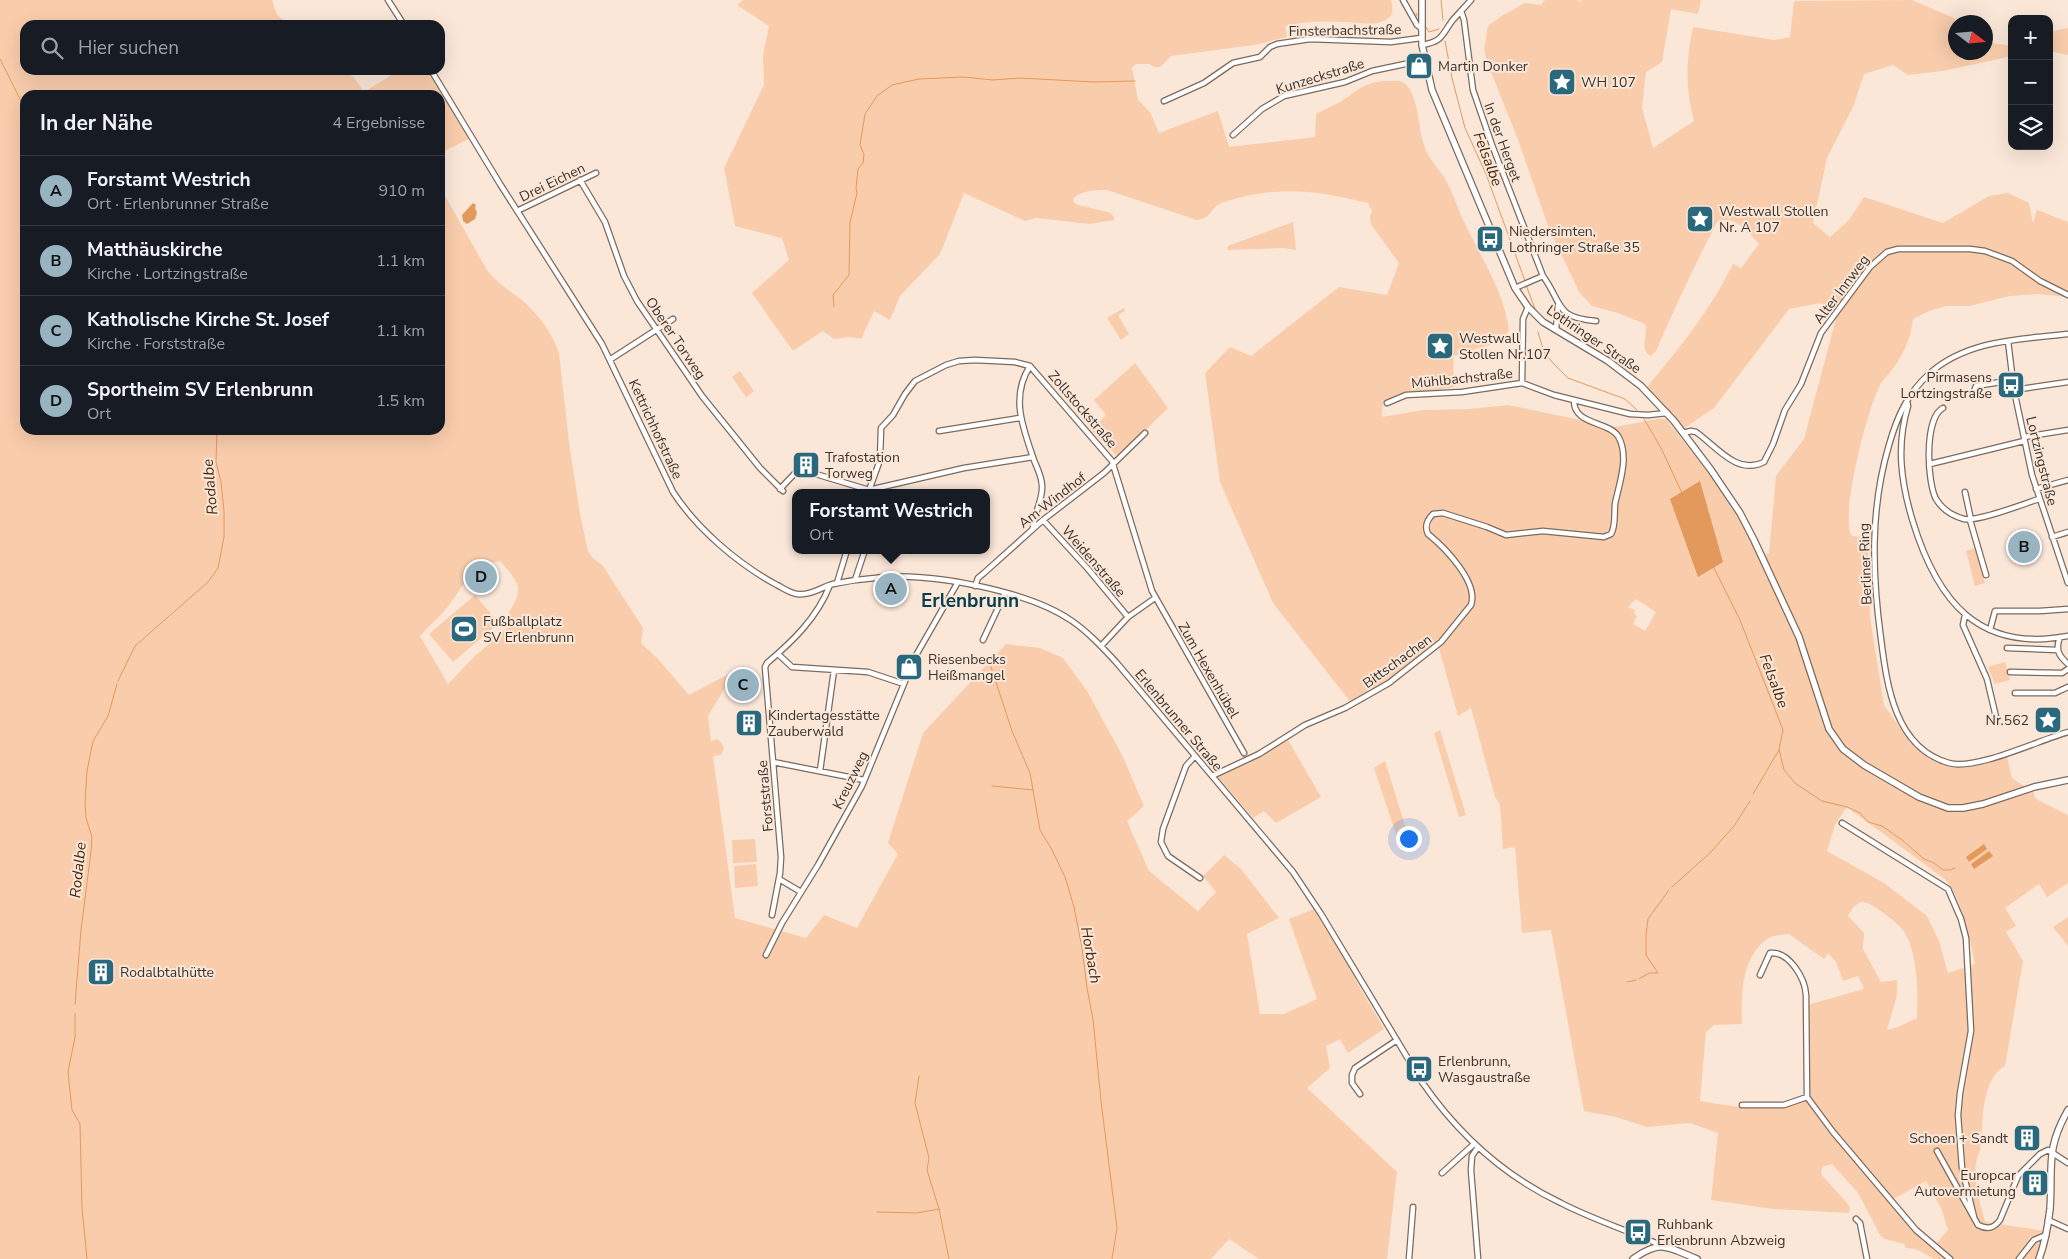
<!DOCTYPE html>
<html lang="de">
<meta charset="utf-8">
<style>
body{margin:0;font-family:"Nunito Sans",sans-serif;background:#242831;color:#f1f3f6}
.controls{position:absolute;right:15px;top:15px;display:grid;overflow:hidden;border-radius:10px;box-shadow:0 5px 20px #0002}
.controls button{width:45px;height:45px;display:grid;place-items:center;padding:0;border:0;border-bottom:1px solid #363941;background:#171b24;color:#f1f3f6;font:25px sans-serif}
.compass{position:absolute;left:1948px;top:15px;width:45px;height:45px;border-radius:50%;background:#171b24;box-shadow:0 5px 20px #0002;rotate:106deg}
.you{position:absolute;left:1408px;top:838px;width:18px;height:18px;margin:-12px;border:4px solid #fff;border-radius:50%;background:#1a73e8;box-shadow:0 0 0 8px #1a73e833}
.badge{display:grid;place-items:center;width:32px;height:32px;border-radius:50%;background:#97b4c0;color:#111;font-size:16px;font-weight:700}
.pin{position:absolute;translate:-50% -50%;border:2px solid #fff;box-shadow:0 1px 5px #0006}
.popup{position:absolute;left:792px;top:489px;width:198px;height:65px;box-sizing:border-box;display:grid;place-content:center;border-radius:10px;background:#171b24;filter:drop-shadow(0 1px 4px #0005);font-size:16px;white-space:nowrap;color:#9ea1a6}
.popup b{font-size:19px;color:#f1f3f6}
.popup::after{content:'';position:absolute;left:50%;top:100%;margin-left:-10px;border:10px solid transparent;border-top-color:#171b24}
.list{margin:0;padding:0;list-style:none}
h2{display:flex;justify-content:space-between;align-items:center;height:65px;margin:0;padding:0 20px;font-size:21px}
h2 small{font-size:16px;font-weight:400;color:#9ea1a6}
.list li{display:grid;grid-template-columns:32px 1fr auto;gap:15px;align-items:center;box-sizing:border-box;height:70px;padding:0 20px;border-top:1px solid #363941}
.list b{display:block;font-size:19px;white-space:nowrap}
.list p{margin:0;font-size:16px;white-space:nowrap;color:#9ea1a6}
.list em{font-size:16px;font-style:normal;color:#9ea1a6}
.icon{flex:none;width:28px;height:28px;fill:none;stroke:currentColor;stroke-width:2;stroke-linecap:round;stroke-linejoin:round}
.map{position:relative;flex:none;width:2068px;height:1259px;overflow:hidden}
.search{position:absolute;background:#171b24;box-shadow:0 5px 20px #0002;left:20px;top:20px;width:425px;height:55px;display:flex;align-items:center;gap:12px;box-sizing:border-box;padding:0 18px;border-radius:15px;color:#9ea1a6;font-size:19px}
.panel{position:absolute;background:#171b24;box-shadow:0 5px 20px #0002;left:20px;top:90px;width:425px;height:345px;border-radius:15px}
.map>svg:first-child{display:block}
.green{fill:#f9cdac;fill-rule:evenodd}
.water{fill:#e4995c}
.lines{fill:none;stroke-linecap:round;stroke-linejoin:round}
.stream{stroke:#e4995c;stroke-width:1}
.minor-casing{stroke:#7c6a5d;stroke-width:7}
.major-casing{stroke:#7c6a5d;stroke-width:8}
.minor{stroke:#fff;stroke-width:4.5}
.major{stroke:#fff;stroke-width:5.5}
.labels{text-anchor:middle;stroke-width:4;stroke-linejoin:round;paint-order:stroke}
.street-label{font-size:14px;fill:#3b332e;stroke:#fbe7d8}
.poi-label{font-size:14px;fill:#3b332e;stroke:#fbe7d8;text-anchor:start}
.water-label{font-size:15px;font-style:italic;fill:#45270d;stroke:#fbe7d8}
.district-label{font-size:19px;font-weight:bold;fill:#063e4e;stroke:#fbe7d8}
</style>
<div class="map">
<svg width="2068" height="1259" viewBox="0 0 2068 1259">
<rect width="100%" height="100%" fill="#fbe7d8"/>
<path class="green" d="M0,0H272L277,15L290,25H25V70H345L355,79L364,92L400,70H431L471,138L440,153V95H25V430H440V187L487,270C497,283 510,291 523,301C539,315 552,333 559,353L569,442L580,514L588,551L592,557L603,566L643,628L641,643L658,659L689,695L744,666L730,680L708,716L711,741L717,739L722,743L724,749L721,755L713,756L735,918L806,938L824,915L857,928L898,854L888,843L923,733L1006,644L1040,648L1063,658L1087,691L1122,755L1144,806L1127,821L1149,871L1198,911L1216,892L1203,876L1224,855L1241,869L1279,918L1247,934L1260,1014H1284L1317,999L1289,919L1314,909L1357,978L1355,979L1384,1029L1348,1053L1340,1039L1326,1046L1330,1068L1307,1088L1397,1172L1387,1259H1259L1229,1239L1211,1259H0ZM500,561C523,587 524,590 504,620L507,628L474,657L448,684L420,636C429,626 441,616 449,605C465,584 472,565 500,561Z
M743,0H1391C1396,18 1387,21 1371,24C1342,22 1314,19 1285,26L1287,37L1254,45L1171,56L1160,67H1154L1149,64H1136L1132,68L1138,100L1150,112L1159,133L1218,111L1229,147L1315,137L1316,114C1324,110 1332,106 1340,102C1359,90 1363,82 1387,81C1392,81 1398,80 1402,82C1419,90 1418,130 1424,145C1428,158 1437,167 1444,177C1453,191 1457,208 1464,222C1481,258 1504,291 1509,330L1502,341L1453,356L1454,387C1430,392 1405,390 1383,402L1382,417L1423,410L1469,409L1508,405L1615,427L1657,419H1666L1719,487L1742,523L1758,556L1769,553L1776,476L1804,439L1838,311L1820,303L1789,309L1714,408L1683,429L1647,387C1681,346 1709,312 1733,264L1741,268L1759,244C1749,232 1734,214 1717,222C1695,264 1675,307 1656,351L1651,356C1638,350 1649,334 1645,324L1618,313L1592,306L1579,292L1548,226L1517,137L1487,62L1484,49L1488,26L1503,15L1525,3L1541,5L1545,0H1577L1580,2L1582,0H1701L1698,14L1671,9L1662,62L1646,72L1642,108L1653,148L1694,121C1685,87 1686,61 1693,27L1774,40L1790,37L1794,1L1912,0L1954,18L1957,22L1956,52H1986V42L2012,46V56L1943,71L1908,75L1893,65L1864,74L1853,107L1827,158L1813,223L1830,237L1849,220L1864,197L1943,223L1989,196L2008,193L2029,203L2033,223L2037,210L2068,222V297L2038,294L2009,296L1969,306H1946L1929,311L1913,319C1911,336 1905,351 1895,366C1890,373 1883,379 1879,387C1868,409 1839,517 1852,536L1865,538L1868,544L1870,617L1884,705L1911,744L1931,760L1942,764L1954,766L1977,765L2007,757L2012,778L2034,793V796L2038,800L2068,815V883L2047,897L2039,884L2005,908L2016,926L2006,932L2023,961L2005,1066C1980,1079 1983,1127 1980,1151C1969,1172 1980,1201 1985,1222L2045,1231L2036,1259H1934L1916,1249L1906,1248L1904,1244L1885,1239L1880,1235L1858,1193L1832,1164L1822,1167L1821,1174L1846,1202L1850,1207L1849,1213L1773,1209L1711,1200L1718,1133L1690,1123L1647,1127L1616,1117L1584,1111L1551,930L1522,933L1515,847L1503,849L1500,805L1495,797L1471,708L1458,716L1438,645L1408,670L1352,704L1273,603L1220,482L1205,373L1230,347L1251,356L1339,287L1387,295L1399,263L1371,224L1370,217L1372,211L1368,203C1313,190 1280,185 1224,202C1210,206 1212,219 1197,220L1107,190C1096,190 1081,190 1073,199L1075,204L1111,213L1114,217V220L1090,224L1036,218L1025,221L964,193L940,254L900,296L890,320L874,311L861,339L849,337L834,339L823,331L793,351L752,293L789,260L782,238L735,226L724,168L764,85L763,55L769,26L737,5ZM1636,599L1656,612L1645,631L1633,624L1637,616L1634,614L1635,610L1628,607ZM1847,807L1946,880C1963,904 1969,935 1975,964L1948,973L1939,941L1927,916L1884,883L1827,851L1835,825ZM1861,902C1869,902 1875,907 1882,912C1889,917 1900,925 1905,933C1918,957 1918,991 1917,1018L1898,1027L1887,1030L1897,995V980L1881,982L1863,949L1864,933L1848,916L1854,906ZM1789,934L1824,959L1828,953L1836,962L1843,981L1858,976L1864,989L1807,1005L1809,1097L1811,1099C1770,1113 1741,1108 1700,1101L1706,1032L1714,1025L1742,1024C1741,996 1741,959 1766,940C1771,935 1782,935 1789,934ZM1926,1181L1941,1208L1948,1230L1933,1247L1924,1242L1890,1203L1895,1198Z
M2068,28V55L2049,51V36L2053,31Z
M1293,222L1296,250L1284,248L1227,250L1228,246Z
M1124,308L1125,311L1118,315L1129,334L1121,340L1107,318Z
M1135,363L1168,408L1118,457L1091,430L1106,415L1094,400Z
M740,371L754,391L746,397L732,377Z
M1975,548L1985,583L1975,586L1966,551Z
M475,595L499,623L453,662L429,634Z
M2005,662L2010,680L1995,684L1988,667Z
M1440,730L1466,815L1459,817L1434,733Z
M1287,738L1321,797L1276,823L1264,811L1253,818L1218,777L1260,755Z
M1385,761L1412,848L1402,852L1374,768Z
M755,839L757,862L733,863L732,840Z
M756,864L758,886L735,888L734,866Z
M2068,917V946L2053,927Z"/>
<path class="water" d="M473,203L476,205L475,208L477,213L475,219L467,224L463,221L462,215Z
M1700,481L1723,562L1698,577L1670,499Z
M1984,844L1987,849L1969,862L1966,857Z
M1989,851L1993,856L1974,869L1971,864Z"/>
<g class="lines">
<path class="stream" d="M1441,0L1443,20
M1416,13L1417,16
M1426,27L1429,32L1439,29
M1445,41L1452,78L1465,128L1486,174L1525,281
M0,59L25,109
M1526,285L1535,309
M834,307L833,295L849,275L850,222L857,193L856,188L858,169L863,163L864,154L860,145L865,114L877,96L892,85L919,79L963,77L993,80L1020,78L1093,82L1135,81
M1538,332L1544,352L1553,363L1568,378L1625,399L1637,410
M1644,419L1661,448L1682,493
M1713,566L1740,620L1778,717L1783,730L1779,749L1784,770L1796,784L1822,801L1847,807L1860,813L1868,822L1882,826L1902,840L1924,859L1934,863L1943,870H1950L1955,868
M991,667L1012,731L1030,773L1040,830L1051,848L1065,877L1074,907L1082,948L1087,988L1093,1019L1101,1101L1117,1228L1112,1259
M118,681L135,646L208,582L218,568L224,537V511L221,482L216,462L217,430
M992,786L1033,790
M1753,794L1779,750
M1672,887L1711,852L1734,826L1750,801
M1639,979L1649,973H1658L1646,955V935L1648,919L1669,890
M1627,982L1636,980
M75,1004L81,930L91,852L92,837L86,818L85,803L87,771L93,741L108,716L117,684
M75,1013V1037L68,1072L72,1110L80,1124L82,1208L87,1259
M919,1076L915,1103L929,1158L927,1170L939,1209
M877,1212L917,1213L939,1209L949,1259"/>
<g class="minor-casing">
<path id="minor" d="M388,0L404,25
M1403,0L1417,25L1421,28
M1461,11L1464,20L1473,90L1492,145L1543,276C1563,304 1555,318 1596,321
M1422,45C1443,41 1441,36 1452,21C1458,14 1465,7 1471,0
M431,70L500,184L602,344L673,492C697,529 738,564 777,585C783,588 790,593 797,594C810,596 822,587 833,584C847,581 861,579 875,578C927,571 1029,591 1072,621C1088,632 1102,647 1116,662L1293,872L1321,914L1422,1082C1458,1134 1504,1176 1561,1203C1594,1220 1629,1231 1663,1246
M1164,101L1204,83L1233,63L1260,57L1270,47L1277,44L1310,39L1391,42L1421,38
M1233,135L1262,109L1284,96L1345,82L1372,71L1424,60
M580,180L605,222L624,276L637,301L702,396L760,468L783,491
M517,211L596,173
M1515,288L1543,276
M1556,330L1558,305
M2068,334C2021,339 1966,340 1929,374C1907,394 1897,417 1889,445C1870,509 1872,573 1881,639C1887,686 1895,748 1949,763C1975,771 2039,740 2068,732
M2008,341L2014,390L2032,475L2068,583
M611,359L673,319
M1030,366C1010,397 1023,428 1034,460C1037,468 1042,477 1042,486C1043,500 1034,513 1033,528
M1522,383L1523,319L1528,307
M2014,390L2068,382
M1972,396L1976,386L2013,380
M1907,400L1908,406C1896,446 1901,483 1913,522C1937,600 1978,653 2068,636
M1387,403L1406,395L1462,392L1522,383L1554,395L1630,414L1648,415L1667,413
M1943,408C1924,418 1927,482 1936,499C1942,509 1953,516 1964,519C1978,522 2023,504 2039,499
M939,431L1020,418
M1683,433L1691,431L1696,432C1716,446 1737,476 1764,462L1773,444L1785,410L1801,384L1821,333L1870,267L1887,252L1898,249H1970L1985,251L2012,261L2040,281L2068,295
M2024,437L2068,430
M1930,464L2024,441
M780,489L799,469L869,490L964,468L1033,457
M2036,489L2068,480
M1965,492L1971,520
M868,493L880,460L881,428L893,415L905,394L915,381L946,365L959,361L975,360L1015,362L1030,366L1112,461L1152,591L1244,753
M1043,520L1088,569L1128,617
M1970,520L1986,575
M2052,537L2068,532
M855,580L865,550
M837,583L847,550
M975,586L978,578L984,573L1043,520L1104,473L1145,433
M1965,615L1963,625L1987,679L1996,717
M1990,630L1995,611H2040L2068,609
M2060,637C2055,650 2059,656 2068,664
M983,640L1005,593
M1101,646L1128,617L1155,598
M2007,648L2057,650
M778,654L792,667L868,672L904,684
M2010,672L2062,673L2068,669
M2015,693H2055L2068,687
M1195,756L1186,766L1163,829L1161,842L1168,856L1200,878
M773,762L864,780
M820,771L834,670
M1212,776L1259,754L1305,725L1345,708L1389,683L1441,642L1471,605C1479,582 1444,547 1428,534C1424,526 1427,520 1433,514L1443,513L1487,527L1506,535L1543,531L1604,537L1611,534C1616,526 1614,514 1615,504C1619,484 1630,456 1618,436C1608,421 1573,425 1574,400
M1842,823L1948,889L1961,919L1966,938L1971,1031L1960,1093L1958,1115L1962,1168L1974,1217
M779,879L801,892
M772,915L780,873L781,857L765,667L767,663C793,641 817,618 830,585
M766,955L782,923L818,865L862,786L915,657L958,582
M1760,975L1770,953C1789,951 1805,978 1806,995L1807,1097L1833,1132L1916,1230L1950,1259
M1360,1094L1352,1083V1075L1355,1068L1397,1040
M1742,1105H1784L1807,1097
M1478,1147L1472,1156L1471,1170L1478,1259
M1937,1151L1978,1225C1988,1230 1994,1228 2000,1220L2018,1176L2040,1154L2048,1150L2068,1163
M1442,1173L1474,1144
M1856,1219L1860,1223L1867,1259
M2048,1220L2068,1229
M1409,1259L1413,1207
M2019,1259L2034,1240L2046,1235"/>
</g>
<g class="major-casing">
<path id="major" d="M1422,0V45L1432,90L1515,288L1528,307L1543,322L1608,361L1641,386L1674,421L1711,470L1740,513L1754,540L1799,637L1829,729L1843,749L1864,765L1919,797L1948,808H1963L1983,804L2034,787L2068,780
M1633,1259C1661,1239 1667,1247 1697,1259
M2039,1259C2045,1243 2048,1226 2050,1209C2053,1167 2045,1150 2068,1110"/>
</g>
<use href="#minor" class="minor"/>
<use href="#major" class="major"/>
</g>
<defs>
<g id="shop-square" transform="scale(1.4375)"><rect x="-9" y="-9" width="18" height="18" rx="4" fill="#29687d" stroke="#fbe7d8"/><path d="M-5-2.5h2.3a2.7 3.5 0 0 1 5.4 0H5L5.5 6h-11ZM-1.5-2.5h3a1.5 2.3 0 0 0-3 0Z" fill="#fff"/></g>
<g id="sight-square" transform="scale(1.4375)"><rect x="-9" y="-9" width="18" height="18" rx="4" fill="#29687d" stroke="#fbe7d8"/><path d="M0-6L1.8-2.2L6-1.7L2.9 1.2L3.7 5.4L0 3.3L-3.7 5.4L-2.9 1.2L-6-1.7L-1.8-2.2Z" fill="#fff"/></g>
<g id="bus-square" transform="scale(1.4375)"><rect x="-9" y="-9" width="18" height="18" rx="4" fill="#29687d" stroke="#fbe7d8"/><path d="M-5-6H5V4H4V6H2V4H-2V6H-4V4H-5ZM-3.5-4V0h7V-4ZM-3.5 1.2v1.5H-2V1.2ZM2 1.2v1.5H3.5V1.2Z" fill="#fff"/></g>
<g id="building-square" transform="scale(1.4375)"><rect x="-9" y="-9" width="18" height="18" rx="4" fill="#29687d" stroke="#fbe7d8"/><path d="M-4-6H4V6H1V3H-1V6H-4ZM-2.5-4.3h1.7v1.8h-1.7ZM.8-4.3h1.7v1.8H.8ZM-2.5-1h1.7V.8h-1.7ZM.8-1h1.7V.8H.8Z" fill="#fff"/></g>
<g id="stadium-square" transform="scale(1.4375)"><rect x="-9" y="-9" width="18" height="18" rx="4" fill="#29687d" stroke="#fbe7d8"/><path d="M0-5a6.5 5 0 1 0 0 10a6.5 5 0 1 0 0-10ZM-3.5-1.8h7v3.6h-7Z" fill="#fff"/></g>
</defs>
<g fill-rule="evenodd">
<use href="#shop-square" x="1419" y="66"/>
<use href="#sight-square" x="1562" y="82"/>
<use href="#sight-square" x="1700" y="219"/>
<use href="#bus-square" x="1490" y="239"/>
<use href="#sight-square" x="1440" y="346"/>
<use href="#bus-square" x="2011" y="385"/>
<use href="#building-square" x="806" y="465"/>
<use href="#stadium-square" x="464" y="629"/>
<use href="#shop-square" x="909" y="667"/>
<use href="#sight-square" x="2048" y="720"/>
<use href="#building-square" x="749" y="723"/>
<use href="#building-square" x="101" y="972"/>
<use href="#bus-square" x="1419" y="1069"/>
<use href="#building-square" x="2027" y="1138"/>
<use href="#building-square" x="2035" y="1183"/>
<use href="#bus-square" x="1638" y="1232"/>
</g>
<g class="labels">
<g class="street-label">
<text transform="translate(1345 30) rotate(-1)" y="5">Finsterbachstraße</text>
<text transform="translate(1320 76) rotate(-17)" y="5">Kunzeckstraße</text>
<text transform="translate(1503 142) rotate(70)" y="5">In der Herget</text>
<text transform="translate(552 182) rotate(-26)" y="5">Drei Eichen</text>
<text transform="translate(1841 289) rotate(-53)" y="5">Alter Innweg</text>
<text transform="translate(676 338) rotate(56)" y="5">Oberer Torweg</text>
<text transform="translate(1594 339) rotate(34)" y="5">Lothringer Straße</text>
<text transform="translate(1462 378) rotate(-6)" y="5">Mühlbachstraße</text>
<text transform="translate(1083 409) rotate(49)" y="5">Zollstockstraße</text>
<text transform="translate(656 429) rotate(65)" y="5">Kettrichhofstraße</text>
<text transform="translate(2042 461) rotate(76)" y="5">Lortzingstraße</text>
<text transform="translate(1052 500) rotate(-38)" y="5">Am Windhof</text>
<text transform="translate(1094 561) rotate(49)" y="5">Weidenstraße</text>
<text transform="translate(1865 564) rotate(-92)" y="5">Berliner Ring</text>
<text transform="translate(1397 661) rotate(-36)" y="5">Bittschachen</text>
<text transform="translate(1209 670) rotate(60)" y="5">Zum Hexenhübel</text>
<text transform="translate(1179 720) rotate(50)" y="5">Erlenbrunner Straße</text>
<text transform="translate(850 780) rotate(-64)" y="5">Kreuzweg</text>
<text transform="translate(765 796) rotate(-95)" y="5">Forststraße</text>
</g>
<g class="poi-label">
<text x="1438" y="71">Martin Donker</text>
<text x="1581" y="87">WH 107</text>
<text x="1719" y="216">Westwall Stollen<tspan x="1719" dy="16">Nr. A 107</tspan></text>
<text x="1509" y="236">Niedersimten,<tspan x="1509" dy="16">Lothringer Straße 35</tspan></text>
<text x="1459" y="343">Westwall<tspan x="1459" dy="16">Stollen Nr.107</tspan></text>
<text x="1992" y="382" text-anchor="end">Pirmasens<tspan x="1992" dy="16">Lortzingstraße</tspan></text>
<text x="825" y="462">Trafostation<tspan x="825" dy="16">Torweg</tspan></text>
<text x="483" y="626">Fußballplatz<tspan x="483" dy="16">SV Erlenbrunn</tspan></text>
<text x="928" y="664">Riesenbecks<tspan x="928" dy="16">Heißmangel</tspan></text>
<text x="768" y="720">Kindertagesstätte<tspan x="768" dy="16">Zauberwald</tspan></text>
<text x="2029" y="725" text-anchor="end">Nr.562</text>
<text x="120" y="977">Rodalbtalhütte</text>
<text x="1438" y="1066">Erlenbrunn,<tspan x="1438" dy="16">Wasgaustraße</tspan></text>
<text x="2008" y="1143" text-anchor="end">Schoen + Sandt</text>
<text x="2016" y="1180" text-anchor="end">Europcar<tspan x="2016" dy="16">Autovermietung</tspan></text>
<text x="1657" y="1229">Ruhbank<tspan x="1657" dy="16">Erlenbrunn Abzweig</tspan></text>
</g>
<g class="water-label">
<text transform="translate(1488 159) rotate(69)" y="5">Felsalbe</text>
<text transform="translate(210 487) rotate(-95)" y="5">Rodalbe</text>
<text transform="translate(1774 681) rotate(69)" y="5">Felsalbe</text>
<text transform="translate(78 870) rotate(-84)" y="5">Rodalbe</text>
<text transform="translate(1091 955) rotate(80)" y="5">Horbach</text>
</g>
<g class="district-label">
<text x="970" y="607">Erlenbrunn</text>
</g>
</g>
</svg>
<div class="controls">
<button>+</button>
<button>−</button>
<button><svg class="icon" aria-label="layers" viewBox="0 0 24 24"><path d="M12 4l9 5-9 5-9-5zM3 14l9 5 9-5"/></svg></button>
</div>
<svg class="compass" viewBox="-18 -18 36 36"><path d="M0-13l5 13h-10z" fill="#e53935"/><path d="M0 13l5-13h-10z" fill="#9ea1a6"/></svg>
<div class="you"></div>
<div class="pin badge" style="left:891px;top:589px">A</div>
<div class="popup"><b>Forstamt Westrich</b>Ort</div>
<div class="pin badge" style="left:2024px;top:547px">B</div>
<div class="pin badge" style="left:743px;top:685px">C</div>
<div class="pin badge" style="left:481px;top:577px">D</div>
<div class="search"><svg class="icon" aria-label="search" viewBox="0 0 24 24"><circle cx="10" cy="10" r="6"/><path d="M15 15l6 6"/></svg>Hier suchen</div>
<section class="panel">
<h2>In der Nähe<small>4 Ergebnisse</small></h2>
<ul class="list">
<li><span class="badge">A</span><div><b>Forstamt Westrich</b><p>Ort · Erlenbrunner Straße</p></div><em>910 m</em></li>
<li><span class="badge">B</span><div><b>Matthäuskirche</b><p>Kirche · Lortzingstraße</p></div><em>1.1 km</em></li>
<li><span class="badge">C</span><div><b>Katholische Kirche St. Josef</b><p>Kirche · Forststraße</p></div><em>1.1 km</em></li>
<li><span class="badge">D</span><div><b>Sportheim SV Erlenbrunn</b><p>Ort</p></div><em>1.5 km</em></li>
</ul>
</section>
</div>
